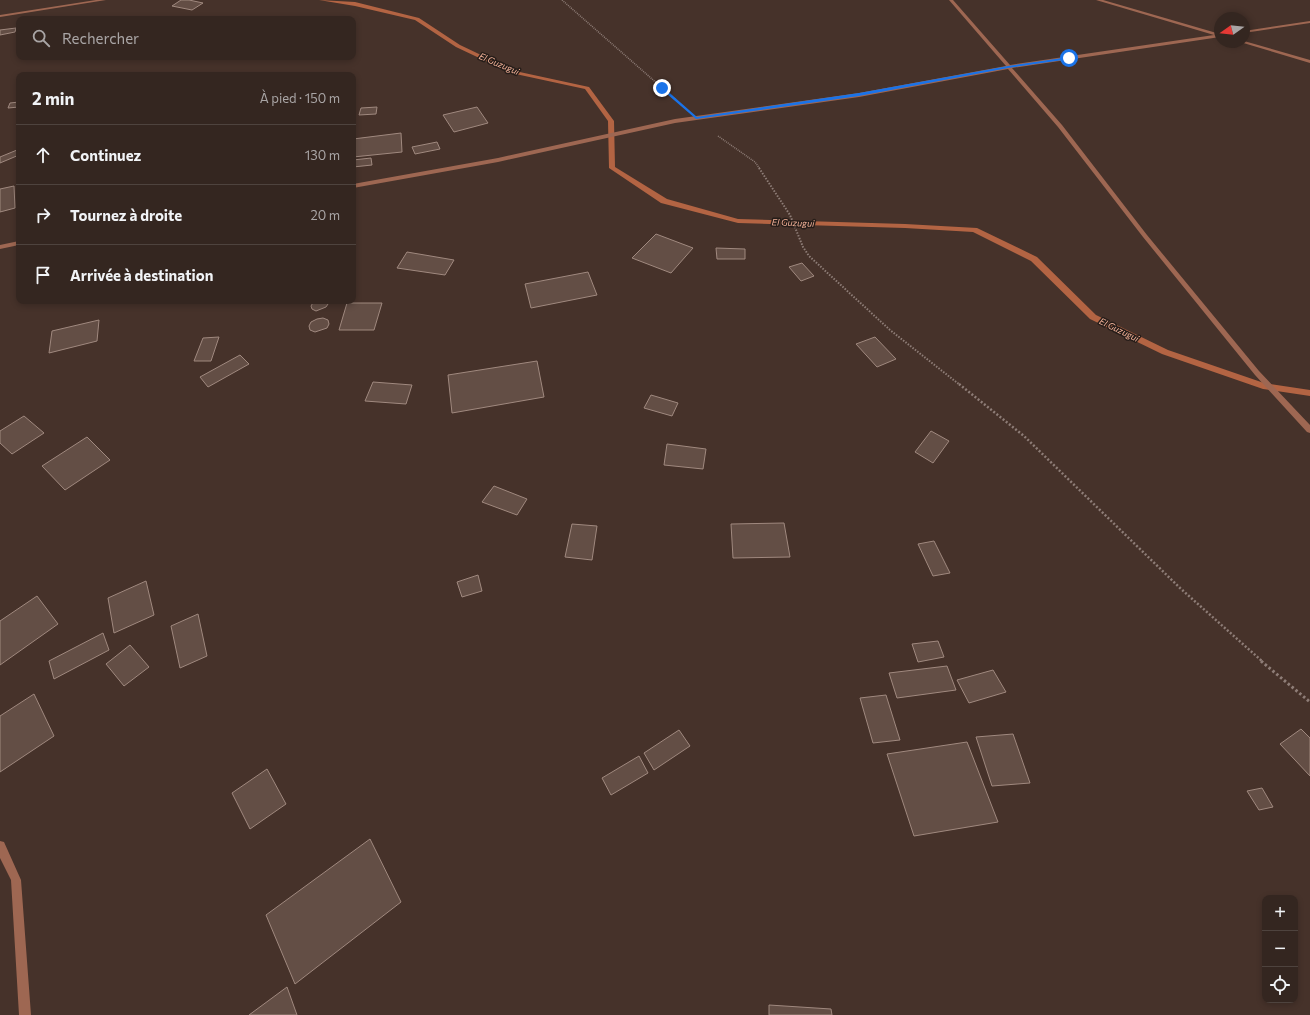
<!DOCTYPE html>
<html lang="fr">
<meta charset="utf-8">
<style>
body{margin:0;font-family:Commissioner,sans-serif;background:#3f322d;color:#f1f3f6}
.controls{position:absolute;right:12px;bottom:12px;display:grid;overflow:hidden;border-radius:8px;box-shadow:0 2px 6px #0003}
.controls button{width:36px;height:36px;display:grid;place-items:center;padding:0;border:0;border-bottom:1px solid #4e433e;background:#342620;color:#f1f3f6;font:20px sans-serif}
.compass{position:absolute;left:1214px;top:12px;width:36px;height:36px;border-radius:50%;background:#342620;box-shadow:0 2px 6px #0003;rotate:255deg}
.stop{position:absolute;width:12px;height:12px;margin:-9px;border:3px solid #1a73e8;border-radius:50%;background:#fff}
.stop.end{background:#1a73e8;border-color:#fff;box-shadow:0 1px 4px #0008}
.list{margin:0;padding:0;list-style:none}
h2{display:flex;justify-content:space-between;align-items:center;height:52px;margin:0;padding:0 16px;font-size:17px}
h2 small{font-size:13px;font-weight:400;color:#a9a5a5}
.list li{display:grid;grid-template-columns:26px 1fr auto;gap:12px;align-items:center;box-sizing:border-box;height:60px;padding:0 16px;border-top:1px solid #4e433e}
.list b{display:block;font-size:15px;white-space:nowrap}
.list em{font-size:13px;font-style:normal;color:#a9a5a5}
.icon{flex:none;width:22px;height:22px;fill:none;stroke:currentColor;stroke-width:2;stroke-linecap:round;stroke-linejoin:round}
.map{position:relative;flex:none;width:1310px;height:1015px;overflow:hidden}
.search{position:absolute;background:#342620;box-shadow:0 2px 6px #0003;left:16px;top:16px;width:340px;height:44px;display:flex;align-items:center;gap:10px;box-sizing:border-box;padding:0 14px;border-radius:8px;color:#a9a5a5;font-size:15px}
.panel{position:absolute;background:#342620;box-shadow:0 2px 6px #0003;left:16px;top:72px;width:340px;height:232px;border-radius:8px}
.map>svg:first-child{display:block}
.lines{fill:none;stroke-linecap:round;stroke-linejoin:round}
.stream{fill:#b36443;fill-rule:evenodd}
.building{fill:#634e45;stroke:#a0897f}
.path-far3{stroke:#8e7d77;stroke-width:1.5;stroke-dasharray:1 1;stroke-linecap:butt}
.path-far2{stroke:#8e7d77;stroke-width:2;stroke-dasharray:1.5 1.5;stroke-linecap:butt}
.path-far1{stroke:#8e7d77;stroke-width:2.5;stroke-dasharray:2 2;stroke-linecap:butt}
.path{stroke:#8e7d77;stroke-width:3;stroke-dasharray:2.5 2.5;stroke-linecap:butt}
.minor{fill:#9e6752;fill-rule:evenodd}
.route{fill:#1a73e8}
.labels{text-anchor:middle;stroke-width:3;stroke-linejoin:round;paint-order:stroke}
.far-water-label{font-size:9px;font-style:italic;fill:#f7b59b;stroke:#261d19}
</style>
<div class="map">
<svg width="1310" height="1015" viewBox="0 0 1310 1015">
<rect width="100%" height="100%" fill="#46322a"/>
<g class="lines">
<path class="stream" d="M319,0L355,2L419,18L460,45L515,71L589,87L614,121L615,167L667,199L738,219L905,224L977,228L1037,257L1096,315L1168,350L1264,383L1310,390V396L1263,389L1162,354L1090,319L1031,261L973,232L905,228L738,223L661,203L609,168L608,121L585,89L511,73L456,47L415,20L355,6Z"/>
</g>
<path class="building" d="M181,0H189L203,3L192,10L172,6Z
M16,28L15,32L0,35V30Z
M19,102V107L8,108L10,103Z
M377,107L376,114L359,115L361,108Z
M477,107L488,123L454,132L443,115Z
M401,133L402,152L353,157V139Z
M437,142L440,149L415,154L412,147Z
M17,150L19,155L0,163V157Z
M371,158L372,165L353,167V160Z
M14,186L15,208L0,212V189Z
M656,234L693,248L671,273L632,258Z
M716,248L745,249V259H717Z
M407,252L454,260L445,275L397,268Z
M802,263L814,276L801,281L789,267Z
M588,272L597,295L531,308L525,284Z
M314,301H327L328,304L326,307L316,311L312,309L311,306Z
M347,303H382L374,330H339Z
M323,318L328,320L329,324L327,328L315,332L310,330L309,326L311,322L317,319Z
M99,320L97,341L49,353L52,331Z
M219,337L211,361H194L203,338Z
M875,337L896,359L877,367L856,344Z
M240,355L249,364L208,387L200,377Z
M537,361L544,397L452,413L448,375Z
M373,382L412,385L406,404L365,401Z
M651,395L678,403L672,416L644,408Z
M24,416L44,433L12,454L0,443V431Z
M931,431L949,441L933,463L915,452Z
M87,437L110,460L65,490L42,466Z
M667,444L706,449L703,469L664,465Z
M494,486L527,499L517,515L482,502Z
M784,523L790,557L733,558L731,524Z
M572,524L597,526L592,560L565,557Z
M934,541L950,573L933,576L918,544Z
M478,575L482,591L462,597L457,582Z
M146,581L154,615L114,633L108,598Z
M37,596L58,624L0,665V621Z
M198,614L207,656L180,668L171,626Z
M103,633L109,650L54,679L49,661Z
M938,641L944,657L918,662L912,644Z
M130,645L149,667L124,686L106,664Z
M947,666L956,690L897,698L889,673Z
M993,670L1006,692L969,703L957,680Z
M34,694L54,736L0,772V716Z
M886,695L900,740L873,743L860,698Z
M1301,729L1310,738V776L1280,744Z
M679,730L690,746L654,770L644,753Z
M1013,734L1030,783L992,786L976,737Z
M967,742L998,822L914,836L887,754Z
M639,756L648,773L611,795L602,778Z
M267,769L286,804L250,829L232,793Z
M1262,788L1273,807L1259,810L1247,791Z
M370,839L401,902L295,984L266,915Z
M287,987L297,1015H249Z
M769,1005L831,1009L832,1015H769Z"/>
<g class="lines">
<path class="path-far3" d="M562,0L676,100
M718,136L755,162L760,169"/>
<path class="path-far2" d="M759,168L790,215L803,247L809,256L890,330L960,385"/>
<path class="path-far1" d="M959,384L1024,436L1180,588L1263,662"/>
<path class="path" d="M1261,661L1310,702"/>
<path class="minor" d="M96,0H106L0,17V15Z
M949,0H953L1010,65L1214,35L1096,0H1103L1220,34V37L1012,68L1062,125L1147,235L1259,371L1310,425V433L1307,432L1255,375L1143,237L1058,127L1008,69L859,97L675,123L498,162L353,188V184L498,158L675,119L859,93L1006,66Z
M1310,21V23L1244,33V31Z
M1244,41L1310,60V63L1240,42Z
M19,241V245L0,249V245Z
M0,841L4,842L21,880L31,1015H19L11,880L0,858Z"/>
</g>
<path class="route" d="M1069,57L1070,59L1008,68L859,96L696,119L660,88H664L697,117L859,93L1008,66Z"/>
<g class="labels">
<g class="far-water-label">
<text transform="translate(499 64) rotate(23)" y="3">El Guzugui</text>
<text transform="translate(793 223) rotate(2)" y="3">El Guzugui</text>
<text transform="translate(1119 330) rotate(26)" y="3">El Guzugui</text>
</g>
</g>
</svg>
<div class="controls">
<button>+</button>
<button>−</button>
<button><svg class="icon" aria-label="locate" viewBox="0 0 24 24"><circle cx="12" cy="12" r="6"/><path d="M12 2v4M12 18v4M2 12h4M18 12h4"/></svg></button>
</div>
<svg class="compass" viewBox="-18 -18 36 36"><path d="M0-13l5 13h-10z" fill="#e53935"/><path d="M0 13l5-13h-10z" fill="#a9a5a5"/></svg>
<div class="stop" style="left:1069px;top:58px"></div>
<div class="stop end" style="left:662px;top:88px"></div>
<div class="search"><svg class="icon" aria-label="search" viewBox="0 0 24 24"><circle cx="10" cy="10" r="6"/><path d="M15 15l6 6"/></svg>Rechercher</div>
<section class="panel">
<h2>2 min<small>À pied · 150 m</small></h2>
<ul class="list">
<li><svg class="icon" aria-label="ahead" viewBox="0 0 24 24"><path d="M12 20V5M6 11l6-6 6 6"/></svg><div><b>Continuez</b></div><em>130 m</em></li>
<li><svg class="icon" aria-label="right" viewBox="0 0 24 24"><path d="M7 20v-9h11M14 6l5 5-5 5"/></svg><div><b>Tournez à droite</b></div><em>20 m</em></li>
<li><svg class="icon" aria-label="arrive" viewBox="0 0 24 24"><path d="M6 21V4h12l-3 4 3 4H6"/></svg><div><b>Arrivée à destination</b></div></li>
</ul>
</section>
</div>
